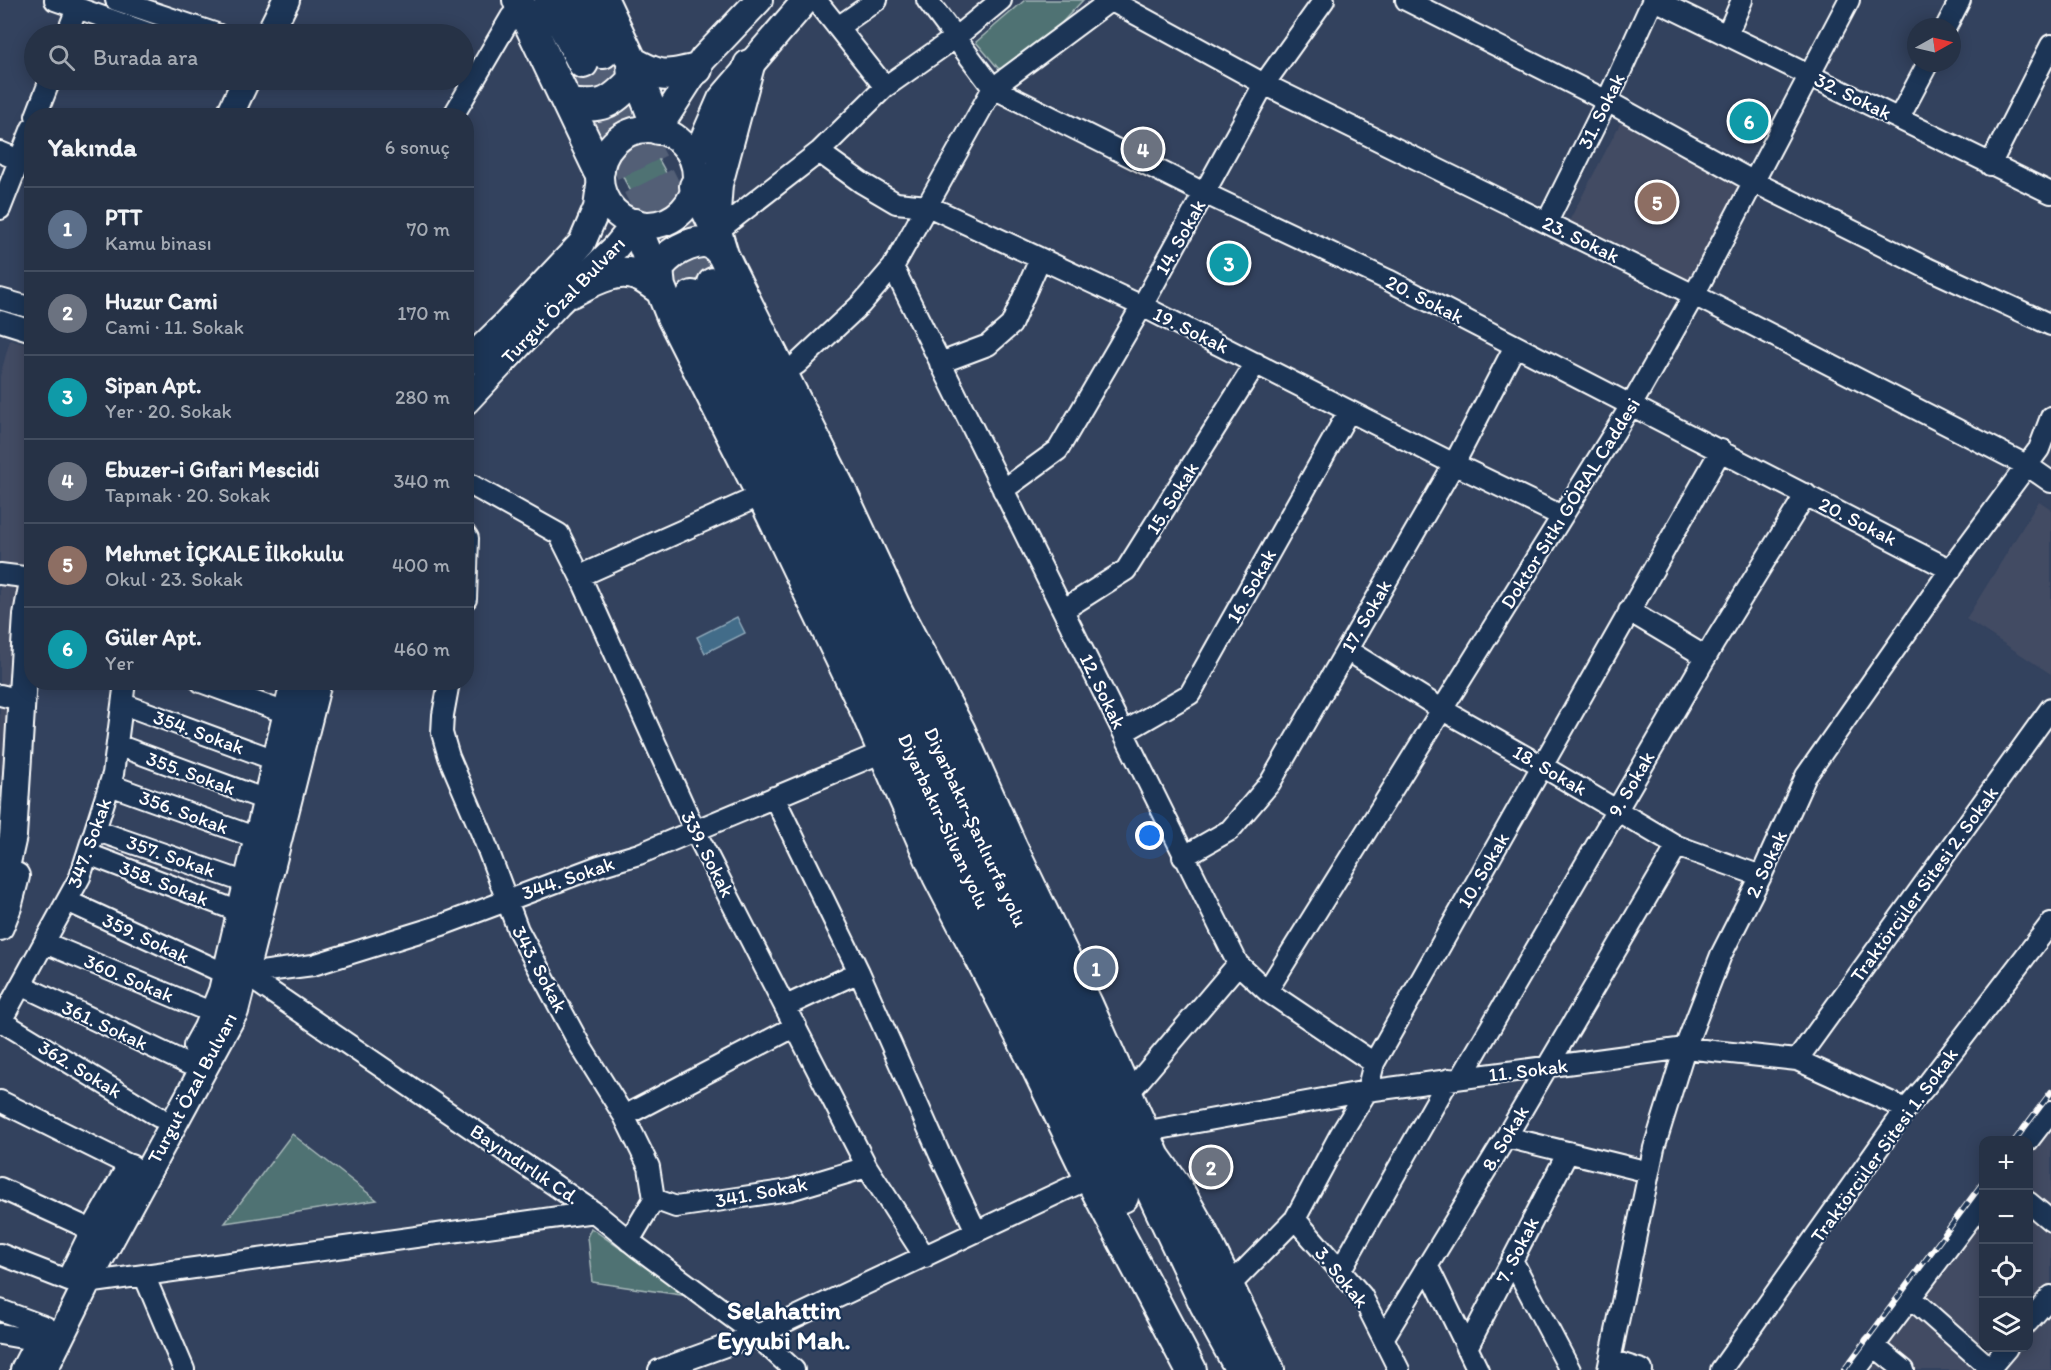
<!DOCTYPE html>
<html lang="tr">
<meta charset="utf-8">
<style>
body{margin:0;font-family:Itim,sans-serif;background:#323e51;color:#f1f3f6}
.controls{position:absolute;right:18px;bottom:18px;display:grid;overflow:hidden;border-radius:12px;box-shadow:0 3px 15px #0003}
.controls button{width:54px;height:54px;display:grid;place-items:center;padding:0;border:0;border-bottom:2px solid #424d5f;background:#263246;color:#f1f3f6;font:30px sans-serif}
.compass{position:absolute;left:1907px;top:18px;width:54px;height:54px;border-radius:50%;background:#263246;box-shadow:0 3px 15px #0003;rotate:82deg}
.you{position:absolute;left:1150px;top:836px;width:21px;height:21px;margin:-15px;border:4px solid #fff;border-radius:50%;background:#1a73e8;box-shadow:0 0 0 9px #1a73e833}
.badge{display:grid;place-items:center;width:39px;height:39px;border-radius:50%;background:#ffd166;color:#fff;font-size:20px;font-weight:700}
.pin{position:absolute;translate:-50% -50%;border:3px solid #fff;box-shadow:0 2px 6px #0006}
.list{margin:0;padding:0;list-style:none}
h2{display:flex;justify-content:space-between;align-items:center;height:78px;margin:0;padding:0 24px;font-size:26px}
h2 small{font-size:20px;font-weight:400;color:#a4aab3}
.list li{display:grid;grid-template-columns:39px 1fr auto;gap:18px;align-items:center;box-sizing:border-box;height:84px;padding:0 24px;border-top:2px solid #424d5f}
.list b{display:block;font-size:22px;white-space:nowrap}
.list p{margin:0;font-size:20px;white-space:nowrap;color:#a4aab3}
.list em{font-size:20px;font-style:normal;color:#a4aab3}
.icon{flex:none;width:33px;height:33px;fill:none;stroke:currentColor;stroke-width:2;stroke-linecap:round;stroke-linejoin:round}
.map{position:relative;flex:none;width:2051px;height:1370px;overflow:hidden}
.search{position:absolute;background:#263246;box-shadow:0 3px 15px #0003;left:24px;top:24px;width:450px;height:66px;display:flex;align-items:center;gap:15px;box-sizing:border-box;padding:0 21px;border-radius:33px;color:#a4aab3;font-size:22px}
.panel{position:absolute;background:#263246;box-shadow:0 3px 15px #0003;left:24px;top:108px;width:450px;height:582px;border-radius:24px}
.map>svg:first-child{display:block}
.built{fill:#424b63}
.green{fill:#4f7273;stroke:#a7b8b9;stroke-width:1.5}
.water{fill:#426c89;stroke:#8ea7b8;stroke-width:1.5}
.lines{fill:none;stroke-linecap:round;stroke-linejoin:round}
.highway-tunnel{stroke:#525e76;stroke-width:30;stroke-dasharray:30 15;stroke-linecap:butt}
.minor-casing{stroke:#fff;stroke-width:24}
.major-casing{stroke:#fff;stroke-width:30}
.highway-casing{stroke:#fff;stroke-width:34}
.minor{stroke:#1d3557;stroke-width:20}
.major{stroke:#1d3557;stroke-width:26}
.highway{stroke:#1d3557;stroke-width:30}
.rail-casing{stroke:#fff;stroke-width:6}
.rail{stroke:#1d3557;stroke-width:4;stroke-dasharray:11;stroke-linecap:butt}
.labels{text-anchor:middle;stroke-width:4.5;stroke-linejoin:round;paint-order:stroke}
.street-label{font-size:20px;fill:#fff;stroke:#1d3557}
.district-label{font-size:26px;font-weight:bold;fill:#fff;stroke:#1d3557}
</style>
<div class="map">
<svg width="2051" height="1370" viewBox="0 0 2051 1370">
<rect width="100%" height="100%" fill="#33425e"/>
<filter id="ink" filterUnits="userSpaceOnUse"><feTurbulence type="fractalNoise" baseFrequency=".0167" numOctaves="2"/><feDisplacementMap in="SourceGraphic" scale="12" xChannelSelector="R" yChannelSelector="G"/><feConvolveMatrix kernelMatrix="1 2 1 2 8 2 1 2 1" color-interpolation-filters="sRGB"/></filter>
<g filter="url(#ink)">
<path class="built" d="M1622,120L1745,183L1693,283L1569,221Z
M10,340L31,346L32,534L20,595L0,846V376Z
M2039,501L2051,509V674L1966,619Z
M2051,1119V1370H1864L1983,1209L1984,1348H2028L2029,1149Z"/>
<path class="green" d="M1025,0H1083L1036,50L1004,70L998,68L976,42Z
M618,45L619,69C608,82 596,84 580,78L575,68Z
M640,148C643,148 647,148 649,149C657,153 672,181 670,189C669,194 666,198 663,201C643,215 633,196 625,181C616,163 617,152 640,148Z
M292,1134L377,1200L225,1223Z
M591,1228L688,1296L592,1282L587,1237Z"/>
<path class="water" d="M737,617L745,633L705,653L697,637Z"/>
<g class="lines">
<path class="highway-tunnel" d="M603,53L642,141L713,283
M583,63L632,175L692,296"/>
<g class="minor-casing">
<path id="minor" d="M55,0L151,34
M116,0L217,34
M816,0L885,87
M927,0L993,88L1204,193L1388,280L1951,570
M1110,0L1264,84L1694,295L2028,466L2051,482
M1406,0L1607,101L1754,182L1927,268L2051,325
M1655,0L2051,193
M838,27L877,0
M1946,27L1960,0
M67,34L77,8
M1727,35L1742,0
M36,116L50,80
M453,116L511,17L521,6
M1899,118L1928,63
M0,152L31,165
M819,152L862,183L896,203L928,206L1142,306L1454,464L1562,516
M1990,165L2051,45
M0,209L32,128
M1547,222L1607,101L1653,0
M716,232L819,152L885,87L956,37L1001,0
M893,267L1238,964L1267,991L1374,1063
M0,299L32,308
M0,321L32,331
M940,363L988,345L1011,325L1040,259
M782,374L797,364L861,304L893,267L993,88L1111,0
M466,482L559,534L580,576L695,831L867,1167L925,1257
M1003,490L1058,450L1142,306L1264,84L1324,0
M466,535L468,538L466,599
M0,574L32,578
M580,576L762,495
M1063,610L1126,570L1256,363
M1629,611L1706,657
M1347,650L1443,710L1542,766L1677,846L1761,876
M201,682L286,713
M449,682L443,715L442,733L449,757L482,834L518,930L581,1047L624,1116L649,1167L654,1199L629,1241
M0,695L21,700
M123,704L275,760
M1124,732L1190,694L1349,411
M117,745L266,800
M110,785L257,838
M774,797L859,972L940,1155L976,1231
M95,830L247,883
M88,854L240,912
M1183,857L1230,830L1270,783L1454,464L1515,346
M67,901L226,974
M45,943L213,1013
M245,974L594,1212L637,1247L756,1335L794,1370
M245,974L313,965L442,925L599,866L639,854L883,752
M21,985L188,1064
M1267,991L1632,404L1694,295L1849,0
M786,1006L859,972
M1,1021L159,1117
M0,1023L80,877L113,774L125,682
M1797,1060L2051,708
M1461,1078L1714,643L1806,494
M1127,1095L1238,964
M0,1101L131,1166
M624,1116L796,1026
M1143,1132L1367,1091L1685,1048L1797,1060L1906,1109
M1506,1137L1649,1172
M2028,1141L2051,1111
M0,1188L94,1231
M654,1199L676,1207L790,1190L867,1167
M2028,1202L2051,1221
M1295,1219L1362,1296L1399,1370
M0,1254L69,1281
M1512,1260L1570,1370
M1427,1265L1478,1370
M1340,1271L1449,1079
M144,1275L184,1370
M1236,1279L1295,1219L1340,1135L1367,1091L1374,1063L1721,450
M87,1283L594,1212
M1911,1298L1992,1370
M0,1310L46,1327
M2028,1322L2051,1296
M0,1334L39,1341
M1384,1337L1506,1137L1677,846
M1873,1345L1904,1370
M1467,1348L1568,1152
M1610,1360L1642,1370
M1990,1368L2007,1348
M659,1370L764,1332L1090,1178
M1608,1370L1654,1148L1685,1048L1721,955L1761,876L1806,776L1960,556L2039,449L2051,417
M1721,1370L1906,1109L1926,1086L2051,923
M1856,1370L1984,1200"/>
</g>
<g class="major-casing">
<path id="major" d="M269,34L286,0
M229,116L246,80
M600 177a48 48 0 1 1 96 0a48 48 0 1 1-96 0Z
M658,129L703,59L759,0
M694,161L721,99L806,0
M466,363L505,325L582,243L597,208L600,186
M466,401L558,303L615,248L635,224
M0,894L13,836L27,615L32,587
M0,927L8,907L16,876
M197,1046L207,1028L222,991L294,682
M71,1278L94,1231L130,1168
M24,1370L42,1335
M44,1370L87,1283L235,1011L318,682"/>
</g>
<g class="highway-casing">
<path id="highway" d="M518,0L599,170
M550,0L583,63
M577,0L603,53
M603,0L632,62L658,129
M632,62C661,78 664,77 697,69
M568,104C603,108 609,105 633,80L632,62
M695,186L714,225L723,255L732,274L840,489L897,611L960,731L1011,846L1087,1004L1155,1157L1177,1188L1201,1230L1269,1370
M635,224L672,317L767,505L864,707L938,876L1031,1056L1090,1178L1191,1370
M714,225L717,184L749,65
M713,283L763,380L1114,1117L1126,1137L1205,1304L1241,1370
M660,289C660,283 658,276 659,270C662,255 695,238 709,243C716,245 719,250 723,255
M571,292C591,282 617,266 639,276C647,279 653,285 660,289
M692,296L1123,1197"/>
</g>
<use href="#minor" class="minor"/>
<use href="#major" class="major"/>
<use href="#highway" class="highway"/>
<g class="rail-casing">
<path id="rail" d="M2015,1140L2051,1092
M1844,1370L1984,1181"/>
</g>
<use href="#rail" class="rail"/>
</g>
</g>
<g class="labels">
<g class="street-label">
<text transform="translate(1853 96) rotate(26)" y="7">32. Sokak</text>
<text transform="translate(1601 111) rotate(-64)" y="7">31. Sokak</text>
<text transform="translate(1180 237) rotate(-61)" y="7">14. Sokak</text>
<text transform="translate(1581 239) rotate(26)" y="7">23. Sokak</text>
<text transform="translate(1425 299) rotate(27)" y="7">20. Sokak</text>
<text transform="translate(563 300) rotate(-46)" y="7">Turgut Özal Bulvarı</text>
<text transform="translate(1191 330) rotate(26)" y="7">19. Sokak</text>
<text transform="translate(1172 498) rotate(-58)" y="7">15. Sokak</text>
<text transform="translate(1570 503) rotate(-58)" y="7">Doktor Sıtkı GÖRAL Caddesi</text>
<text transform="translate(1858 521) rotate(27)" y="7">20. Sokak</text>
<text transform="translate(1251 586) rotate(-61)" y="7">16. Sokak</text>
<text transform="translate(1366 616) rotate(-60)" y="7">17. Sokak</text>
<text transform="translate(1103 691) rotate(64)" y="7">12. Sokak</text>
<text transform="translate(199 732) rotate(20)" y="7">354. Sokak</text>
<text transform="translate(1550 770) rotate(30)" y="7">18. Sokak</text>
<text transform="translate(191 773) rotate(20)" y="7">355. Sokak</text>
<text transform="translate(1631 784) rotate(-60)" y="7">9. Sokak</text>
<text transform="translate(184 812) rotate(20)" y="7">356. Sokak</text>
<text transform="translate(944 821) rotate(65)" y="7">Diyarbakır-Silvan yolu</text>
<text transform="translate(976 827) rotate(65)" y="7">Diyarbakır-Şanlıurfa yolu</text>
<text transform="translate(89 843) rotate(-70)" y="7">347. Sokak</text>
<text transform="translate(708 854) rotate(63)" y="7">339. Sokak</text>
<text transform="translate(171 856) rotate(19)" y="7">357. Sokak</text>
<text transform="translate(1766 864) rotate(-65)" y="7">2. Sokak</text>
<text transform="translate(1483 870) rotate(-60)" y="7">10. Sokak</text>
<text transform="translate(568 878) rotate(-19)" y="7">344. Sokak</text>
<text transform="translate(164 883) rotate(21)" y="7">358. Sokak</text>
<text transform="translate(1924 884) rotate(-54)" y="7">Traktörcüler Sitesi 2. Sokak</text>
<text transform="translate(146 938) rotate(25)" y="7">359. Sokak</text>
<text transform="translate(540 969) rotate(62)" y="7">343. Sokak</text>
<text transform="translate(129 978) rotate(23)" y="7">360. Sokak</text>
<text transform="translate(105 1025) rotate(25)" y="7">361. Sokak</text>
<text transform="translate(80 1069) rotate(31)" y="7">362. Sokak</text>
<text transform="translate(1528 1070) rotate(-7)" y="7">11. Sokak</text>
<text transform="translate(192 1088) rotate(-62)" y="7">Turgut Özal Bulvarı</text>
<text transform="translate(1505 1138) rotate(-59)" y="7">8. Sokak</text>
<text transform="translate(1884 1145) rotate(-54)" y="7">Traktörcüler Sitesi 1. Sokak</text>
<text transform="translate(525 1164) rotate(34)" y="7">Bayındırlık Cd.</text>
<text transform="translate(761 1192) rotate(-11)" y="7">341. Sokak</text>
<text transform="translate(1517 1250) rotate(-63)" y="7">7. Sokak</text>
<text transform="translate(1342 1277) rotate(51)" y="7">3. Sokak</text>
</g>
<g class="district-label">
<text x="784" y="1319">Selahattin<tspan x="784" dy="30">Eyyubi Mah.</tspan></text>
</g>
</g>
</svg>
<div class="controls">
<button>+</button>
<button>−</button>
<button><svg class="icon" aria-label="locate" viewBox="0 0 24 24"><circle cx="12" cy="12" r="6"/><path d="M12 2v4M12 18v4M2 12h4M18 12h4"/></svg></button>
<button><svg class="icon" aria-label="layers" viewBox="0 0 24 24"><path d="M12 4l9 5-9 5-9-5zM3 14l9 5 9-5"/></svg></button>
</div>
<svg class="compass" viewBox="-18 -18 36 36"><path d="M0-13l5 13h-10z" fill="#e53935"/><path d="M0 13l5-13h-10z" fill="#a4aab3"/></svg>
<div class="you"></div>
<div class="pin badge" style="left:1096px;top:968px;background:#5c6f8a">1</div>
<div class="pin badge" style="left:1211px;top:1167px;background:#6b7280">2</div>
<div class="pin badge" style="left:1229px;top:263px;background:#0f9aa8">3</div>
<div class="pin badge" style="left:1143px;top:149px;background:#6b7280">4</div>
<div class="pin badge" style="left:1657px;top:202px;background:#8d6e63">5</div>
<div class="pin badge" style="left:1749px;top:121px;background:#0f9aa8">6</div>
<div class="search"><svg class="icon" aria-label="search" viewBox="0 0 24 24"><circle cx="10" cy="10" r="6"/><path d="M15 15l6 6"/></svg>Burada ara</div>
<section class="panel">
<h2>Yakında<small>6 sonuç</small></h2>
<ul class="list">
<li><span class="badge" style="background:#5c6f8a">1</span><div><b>PTT</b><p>Kamu binası</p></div><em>70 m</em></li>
<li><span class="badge" style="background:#6b7280">2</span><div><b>Huzur Cami</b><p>Cami · 11. Sokak</p></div><em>170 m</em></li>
<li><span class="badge" style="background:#0f9aa8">3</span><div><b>Sipan Apt.</b><p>Yer · 20. Sokak</p></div><em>280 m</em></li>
<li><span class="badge" style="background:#6b7280">4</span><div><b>Ebuzer-i Gıfari Mescidi</b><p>Tapınak · 20. Sokak</p></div><em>340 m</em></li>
<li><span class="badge" style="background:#8d6e63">5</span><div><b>Mehmet İÇKALE İlkokulu</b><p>Okul · 23. Sokak</p></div><em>400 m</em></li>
<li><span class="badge" style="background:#0f9aa8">6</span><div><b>Güler Apt.</b><p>Yer</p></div><em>460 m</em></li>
</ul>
</section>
</div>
